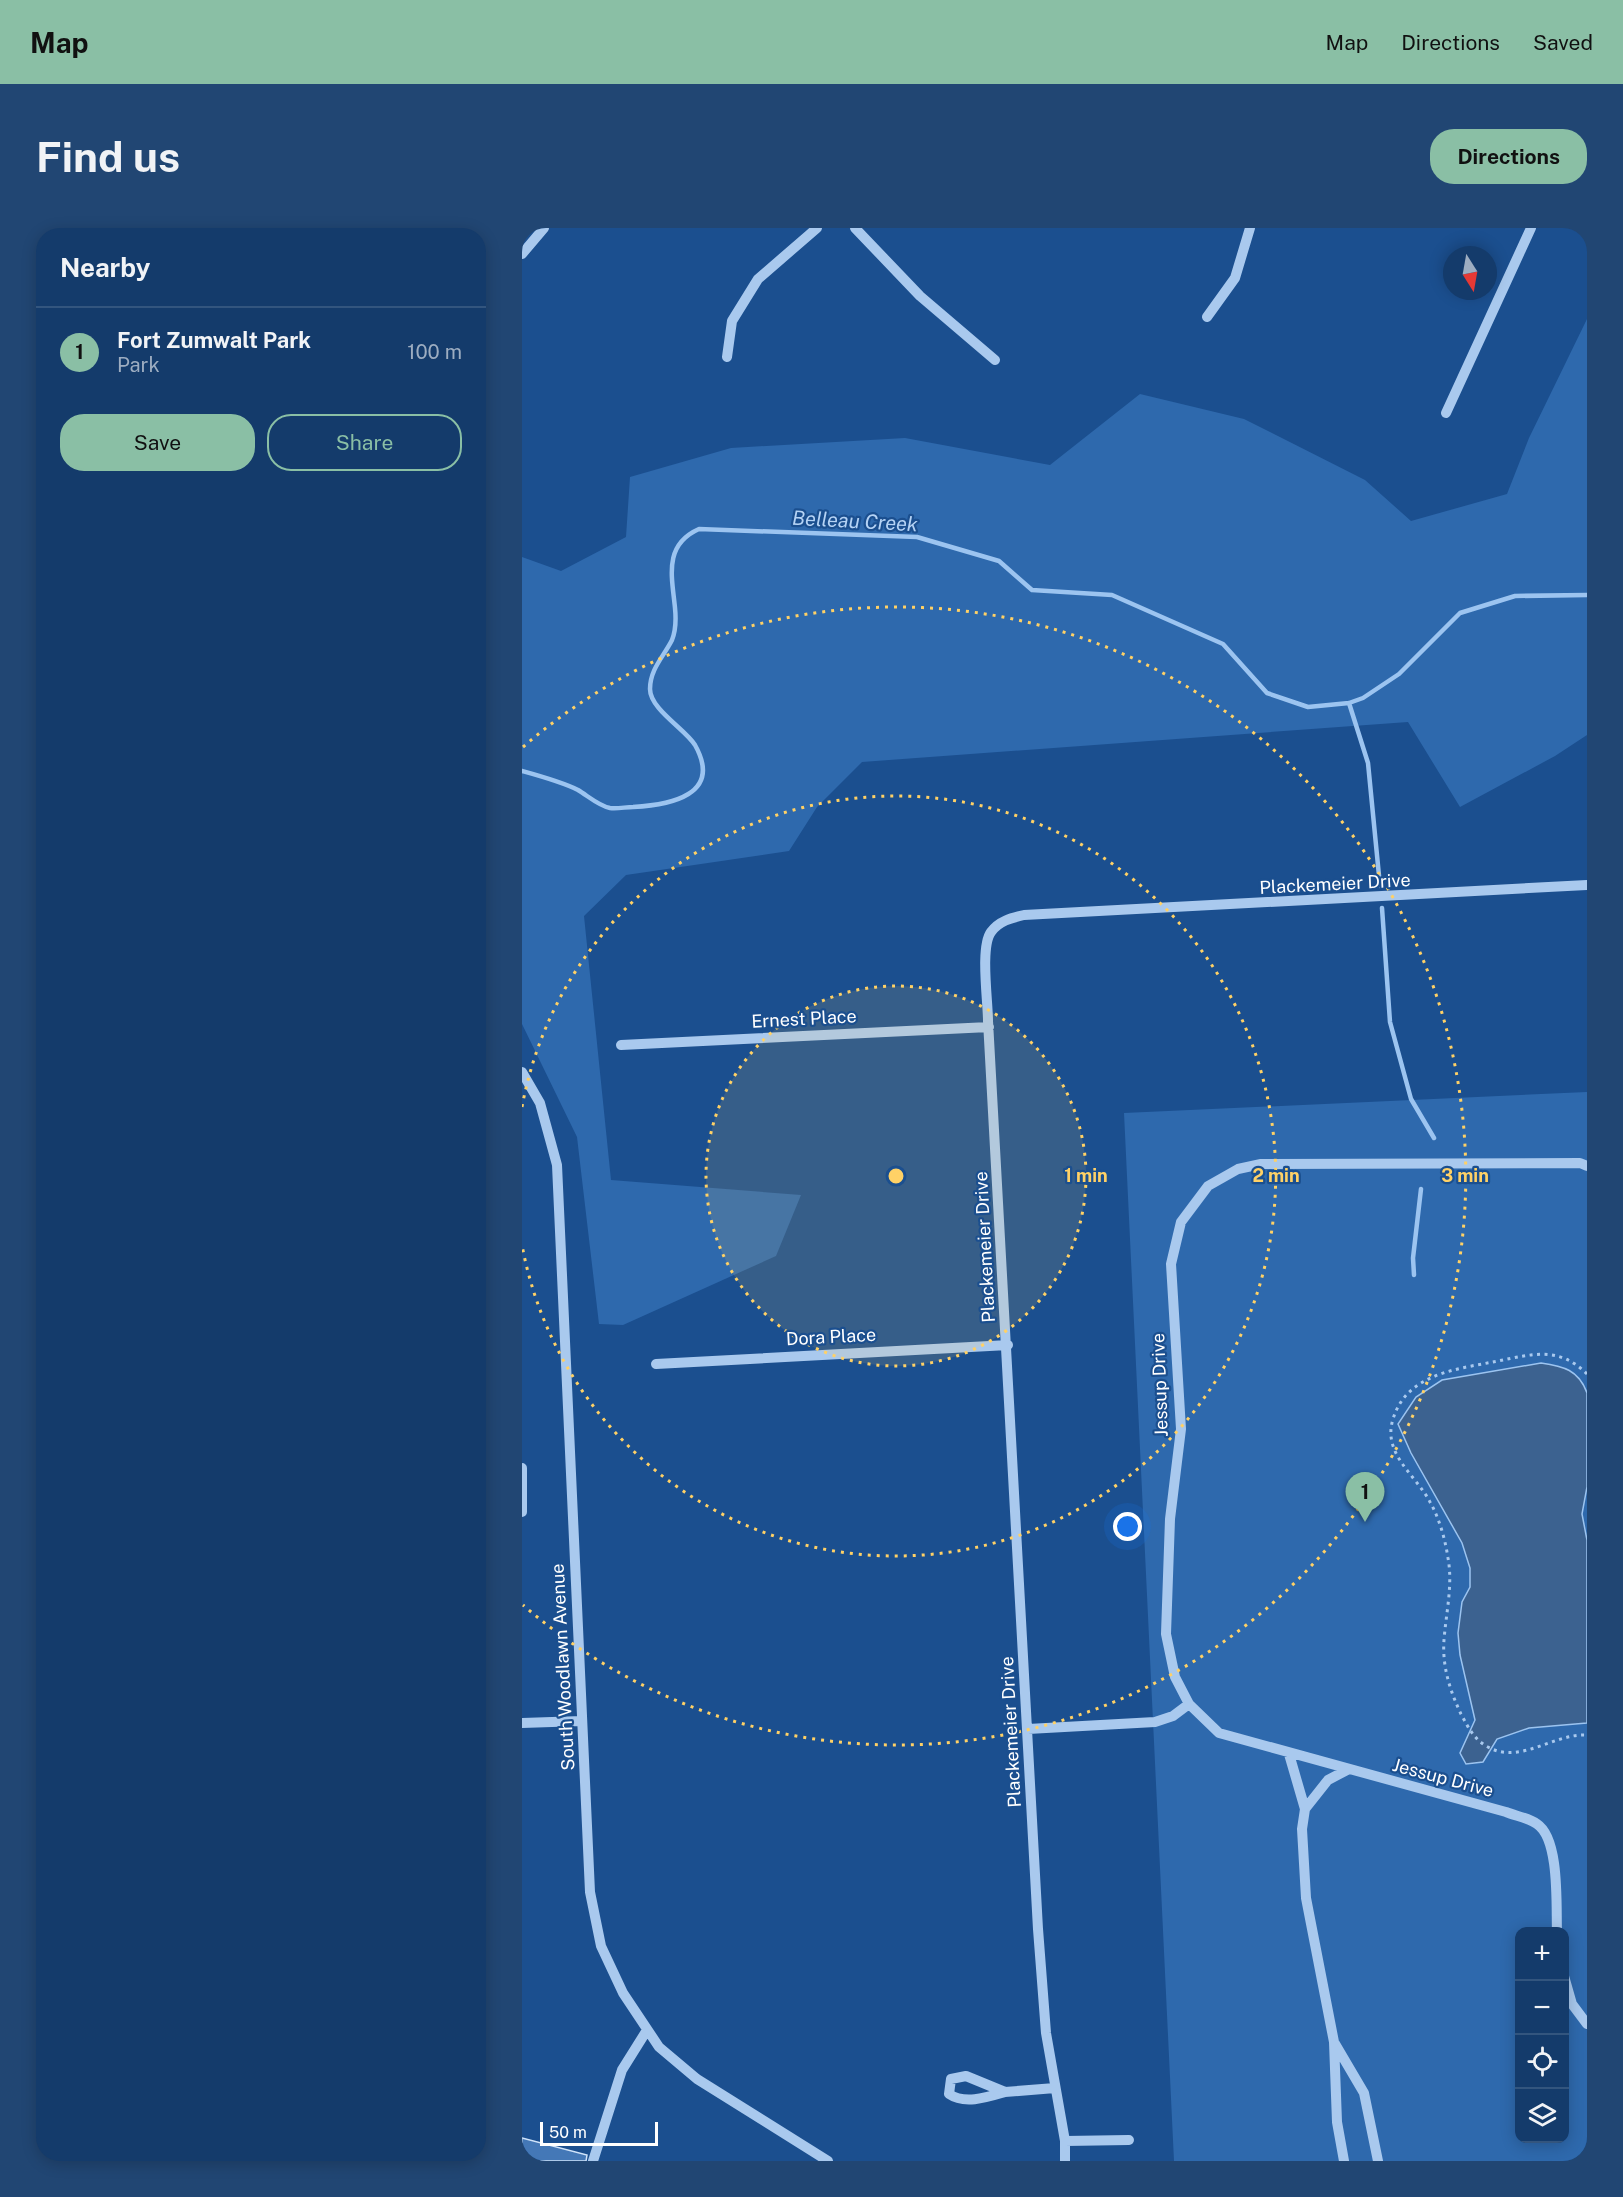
<!DOCTYPE html>
<meta charset="utf-8">
<style>
body{margin:0;font-family:"Public Sans",sans-serif;background:#214673;color:#f1f3f6}
.controls{position:absolute;right:18px;bottom:18px;display:grid;overflow:hidden;border-radius:12px;box-shadow:0 3px 15px #0003}
.controls button{width:54px;height:54px;display:grid;place-items:center;padding:0;border:0;border-bottom:2px solid #33557e;background:#143b6b;color:#f1f3f6;font:30px sans-serif}
.compass{position:absolute;left:921px;top:18px;width:54px;height:54px;border-radius:50%;background:#143b6b;box-shadow:0 3px 15px #0003;rotate:169deg}
.scale{position:absolute;left:18px;bottom:15px;width:118px;box-sizing:border-box;padding-left:6px;border:3px solid #fff;border-top:0;font-size:16px;line-height:21px;white-space:nowrap;color:#fff;-webkit-text-stroke:4px #1b4f8f;paint-order:stroke}
.you{position:absolute;left:606px;top:1299px;width:21px;height:21px;margin:-15px;border:4px solid #fff;border-radius:50%;background:#1a73e8;box-shadow:0 0 0 9px #1a73e833}
.badge{display:grid;place-items:center;width:39px;height:39px;border-radius:50%;background:#8abfa5;color:#111;font-size:20px;font-weight:700}
.pin{position:absolute;translate:-50% -50px;filter:drop-shadow(0 2px 3px #0008)}
.pin::after{content:'';position:absolute;top:32px;width:21px;height:18px;background:inherit;clip-path:polygon(0 0,100% 0,50% 100%)}
.list{margin:0;padding:0;list-style:none}
h2{display:flex;justify-content:space-between;align-items:center;height:78px;margin:0;padding:0 24px;font-size:26px}
h2 small{font-size:20px;font-weight:400;color:#9dadc1}
.list li{display:grid;grid-template-columns:39px 1fr auto;gap:18px;align-items:center;box-sizing:border-box;height:90px;padding:0 24px;border-top:2px solid #33557e}
.list b{display:block;font-size:22px;white-space:nowrap}
.list p{margin:0;font-size:20px;white-space:nowrap;color:#9dadc1}
.list em{font-size:20px;font-style:normal;color:#9dadc1}
.actions{display:flex;gap:12px;padding:18px 24px}
.actions a{flex:1;padding:14px 0;border:2px solid #8abfa5;border-radius:24px;text-align:center;font-size:21px;color:#8abfa5}
.actions .main{background:#8abfa5;color:#111}
.icon{flex:none;width:33px;height:33px;fill:none;stroke:currentColor;stroke-width:2;stroke-linecap:round;stroke-linejoin:round}
.map{position:relative;flex:none;width:1065px;height:1933px;overflow:hidden;border-radius:24px}
header{display:flex;align-items:center;gap:36px;box-sizing:border-box;height:84px;padding:0 30px;background:#8abfa5;color:#111}
header strong{font-size:28px}
nav{display:flex;gap:33px;margin-inline-start:auto;font-size:21px}
.intro{display:flex;align-items:center;justify-content:space-between;box-sizing:border-box;height:144px;padding:0 36px}
h1{margin:0;font-size:42px}
.button{padding:15px 27px;border-radius:24px;background:#8abfa5;color:#111;font-size:21px;font-weight:700}
main{display:flex;gap:36px;padding:0 36px}
aside{flex:1;background:#143b6b;border-radius:24px;box-shadow:0 3px 15px #0003}
.map>svg:first-child{display:block}
.green{fill:#2e69ad;fill-rule:evenodd}
.water{fill:#3c6290;stroke:#9cc4f0;stroke-width:1.5}
.lines{fill:none;stroke-linecap:round;stroke-linejoin:round}
.stream{stroke:#9cc4f0;stroke-width:4.5}
.building{fill:#4478b7;stroke:#cfe3fa;stroke-width:1.5}
.path{stroke:#a9c9ee;stroke-width:3;stroke-dasharray:3 4.5;stroke-linecap:butt}
.minor{stroke:#a9c9ee;stroke-width:10}
.ring{fill:none;stroke:#ffd166;stroke-width:3;stroke-dasharray:3 6}
.labels{text-anchor:middle;stroke-width:4.5;stroke-linejoin:round;paint-order:stroke}
.street-label{font-size:18px;fill:#fff;stroke:#1b4f8f}
.water-label{font-size:20px;font-style:italic;fill:#b5d3f5;stroke:#1b4f8f}
.centre{fill:#ffd166;stroke:#1b4f8f;stroke-width:3}
.ring-label{font-size:18px;text-anchor:middle;font-weight:bold;fill:#ffd166;stroke:#1b4f8f;stroke-width:4.5;stroke-linejoin:round;paint-order:stroke}
</style>
<header>
<strong>Map</strong>
<nav><a>Map</a><a>Directions</a><a>Saved</a></nav>
</header>
<div class="intro"><h1>Find us</h1><a class="button">Directions</a></div>
<main>
<aside>
<h2>Nearby<small></small></h2>
<ul class="list">
<li><span class="badge">1</span><div><b>Fort Zumwalt Park</b><p>Park</p></div><em>100 m</em></li>
</ul>
<div class="actions"><a class="main">Save</a><a>Share</a></div>
</aside>
<div class="map">
<svg width="1065" height="1933" viewBox="0 0 1065 1933">
<rect width="100%" height="100%" fill="#1b4f8f"/>
<path class="green" d="M1065,91V507L1033,528L938,579L886,494L340,534L295,579L267,623L104,647L62,688L89,952L279,967L254,1028L101,1097L77,1096L55,909L0,796V329L39,343L104,309L108,249L209,220L383,210L528,237L618,166L722,191L843,252L889,293L985,266L1007,210Z
M1065,864V1933H652L602,885ZM998,1704H1042V1910H998Z"/>
<path class="water" d="M1019,1135C1041,1138 1057,1142 1065,1165V1259L1060,1286L1065,1312V1495L1007,1500L975,1511L961,1534L944,1536L938,1525L953,1492L938,1427L936,1405L940,1374L948,1359V1340L940,1315L889,1225L876,1196L894,1169L920,1152Z"/>
<g class="lines">
<path class="stream" d="M827,475L846,535L858,658
M0,543C18,548 40,554 56,562C66,568 77,578 88,580C95,581 104,579 111,579C148,577 201,567 173,517C163,501 128,481 128,461C128,441 142,428 150,412C154,402 154,390 153,380C150,349 141,317 177,301L395,309L477,333L510,362L590,367L701,416L745,465L786,479L827,475L841,470L877,446L938,385L993,368L1065,367
M860,680L868,794L889,871L912,910
M892,1047L891,1030L899,961"/>
</g>
<path class="building" d="M0,1910L65,1927L64,1933H0Z"/>
<g class="lines">
<path class="path" d="M1065,1146C1037,1118 1011,1126 976,1133C936,1141 885,1145 871,1191C860,1226 894,1247 908,1274C918,1292 923,1311 926,1330C931,1357 924,1385 922,1412C920,1438 928,1463 939,1486C947,1501 953,1513 968,1520C999,1536 1033,1505 1065,1507"/>
<path class="minor" d="M333,0L398,68L473,132
M0,26L22,0
M685,89L713,50L728,0
M205,129L210,93L236,51L295,0
M924,185L1009,0
M99,817L467,799
M0,844L18,875L35,937L68,1664L79,1718L101,1765L137,1819L175,1851L306,1933
M134,1136L486,1117
M0,1240V1284
M0,1495L60,1493
M506,1501L633,1494L651,1488L667,1476
M767,1526L783,1581L780,1601L784,1670L812,1814
M783,1581L806,1552L825,1542
M1035,1704C1034,1678 1038,1611 1015,1596C1007,1590 994,1588 984,1584L697,1505L667,1476L653,1449L644,1406L648,1291L659,1201L649,1036L659,994L686,958L716,941L739,936L1058,935L1065,938
M1042,1748L1050,1776L1065,1796
M483,1864C466,1869 443,1877 427,1866L429,1851L444,1848L483,1864L533,1860
M543,1913L607,1912
M71,1933L100,1842L125,1802
M543,1933V1913L524,1805L516,1701L466,793C466,773 458,719 469,704C477,693 489,690 502,687L1065,657
M822,1933L815,1894L812,1814L842,1865L856,1933"/>
</g>
<circle cx="374" cy="948" r="190" fill="#ffd166" fill-opacity=".12"/>
<g class="ring">
<circle cx="374" cy="948" r="190"/>
<path d="M0 879A380 380 0 1 1 0 1017"/>
<path d="M1 519A569 569 0 1 1 1 1377"/>
</g>
<g class="labels">
<g class="street-label">
<text transform="translate(813 656) rotate(-3)" y="6">Plackemeier Drive</text>
<text transform="translate(282 791) rotate(-3)" y="6">Ernest Place</text>
<text transform="translate(463 1019) rotate(-93)" y="6">Plackemeier Drive</text>
<text transform="translate(309 1109) rotate(-3)" y="6">Dora Place</text>
<text transform="translate(638 1157) rotate(-92)" y="6">Jessup Drive</text>
<text transform="translate(41 1439) rotate(-93)" y="6">South Woodlawn Avenue</text>
<text transform="translate(489 1504) rotate(-93)" y="6">Plackemeier Drive</text>
<text transform="translate(921 1550) rotate(15)" y="6">Jessup Drive</text>
</g>
<g class="water-label">
<text transform="translate(333 293) rotate(3)" y="7">Belleau Creek</text>
</g>
</g>
<circle cx="374" cy="948" r="9" class="centre"/>
<g class="ring-label">
<text x="564" y="954">1 min</text>
<text x="754" y="954">2 min</text>
<text x="943" y="954">3 min</text>
</g>
</svg>
<div class="controls">
<button>+</button>
<button>−</button>
<button><svg class="icon" aria-label="locate" viewBox="0 0 24 24"><circle cx="12" cy="12" r="6"/><path d="M12 2v4M12 18v4M2 12h4M18 12h4"/></svg></button>
<button><svg class="icon" aria-label="layers" viewBox="0 0 24 24"><path d="M12 4l9 5-9 5-9-5zM3 14l9 5 9-5"/></svg></button>
</div>
<svg class="compass" viewBox="-18 -18 36 36"><path d="M0-13l5 13h-10z" fill="#e53935"/><path d="M0 13l5-13h-10z" fill="#9dadc1"/></svg>
<div class="scale">50 m</div>
<div class="you"></div>
<div class="pin badge" style="left:843px;top:1294px">1</div>
</div>
</main>
